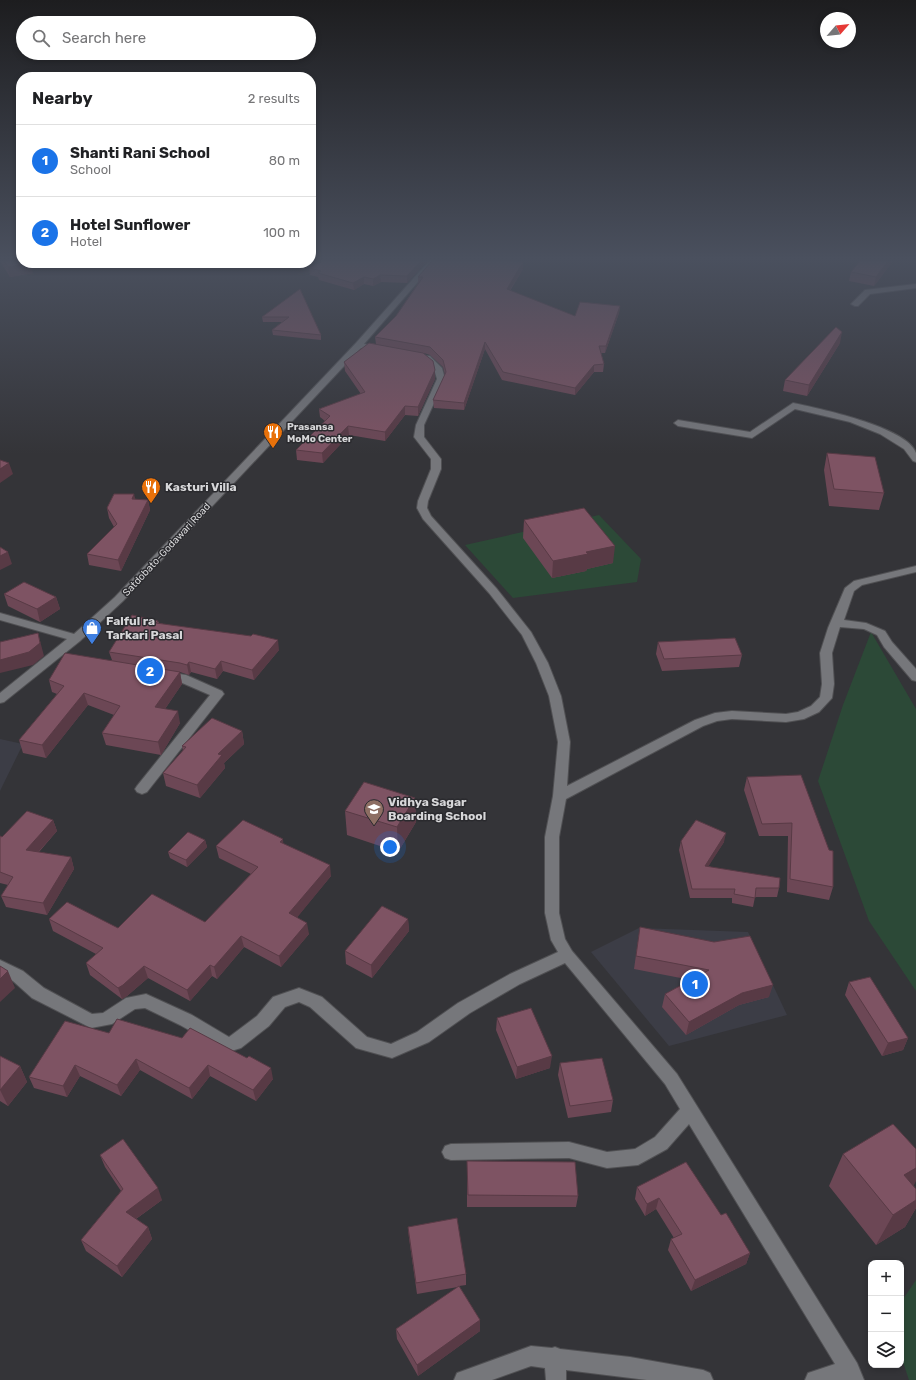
<!DOCTYPE html>
<meta charset="utf-8">
<style>
body{margin:0;font-family:Rubik,sans-serif;background:#f2f2f2;color:#202124}
.controls{position:absolute;right:12px;bottom:12px;display:grid;overflow:hidden;border-radius:8px;box-shadow:0 2px 6px #0003}
.controls button{width:36px;height:36px;display:grid;place-items:center;padding:0;border:0;border-bottom:1px solid #e0e0e0;background:#fff;color:#202124;font:20px sans-serif}
.compass{position:absolute;left:820px;top:12px;width:36px;height:36px;border-radius:50%;background:#fff;box-shadow:0 2px 6px #0003;rotate:62deg}
.you{position:absolute;left:390px;top:847px;width:14px;height:14px;margin:-10px;border:3px solid #fff;border-radius:50%;background:#1a73e8;box-shadow:0 0 0 6px #1a73e833}
.badge{display:grid;place-items:center;width:26px;height:26px;border-radius:50%;background:#1a73e8;color:#fff;font-size:13px;font-weight:700}
.pin{position:absolute;translate:-50% -50%;border:2px solid #fff;box-shadow:0 1px 4px #0006}
.list{margin:0;padding:0;list-style:none}
h2{display:flex;justify-content:space-between;align-items:center;height:52px;margin:0;padding:0 16px;font-size:17px}
h2 small{font-size:13px;font-weight:400;color:#757577}
.list li{display:grid;grid-template-columns:26px 1fr auto;gap:12px;align-items:center;box-sizing:border-box;height:72px;padding:0 16px;border-top:1px solid #e0e0e0}
.list b{display:block;font-size:15px;white-space:nowrap}
.list p{margin:0;font-size:13px;white-space:nowrap;color:#757577}
.list em{font-size:13px;font-style:normal;color:#757577}
.icon{flex:none;width:22px;height:22px;fill:none;stroke:currentColor;stroke-width:2;stroke-linecap:round;stroke-linejoin:round}
.map{position:relative;flex:none;width:916px;height:1380px;overflow:hidden}
.search{position:absolute;background:#fff;box-shadow:0 2px 6px #0003;left:16px;top:16px;width:300px;height:44px;display:flex;align-items:center;gap:10px;box-sizing:border-box;padding:0 14px;border-radius:22px;color:#757577;font-size:15px}
.panel{position:absolute;background:#fff;box-shadow:0 2px 6px #0003;left:16px;top:72px;width:300px;height:196px;border-radius:16px}
.map>svg:first-child{display:block}
.built{fill:#3c3d46}
.green{fill:#2c4937}
.lines{fill:none;stroke-linecap:round;stroke-linejoin:round}
.minor-casing{stroke:#505053;stroke-width:2}
.minor{fill:#76777b;fill-rule:evenodd}
.wall{fill:#6c4755}
.shaded-wall{fill:#583a45}
.building{fill:#7e5363;stroke:#583a45}
.labels{text-anchor:middle;stroke-width:3;stroke-linejoin:round;paint-order:stroke}
.far-poi-label{font-size:10px;font-weight:bold;fill:#d7d7d9;stroke:#2a2a2e;text-anchor:start}
.far-street-label{font-size:10px;fill:#d7d7d9;stroke:#2a2a2e}
.poi-label{font-size:12px;font-weight:bold;fill:#d7d7d9;stroke:#2a2a2e;text-anchor:start}
</style>
<div class="map">
<svg width="916" height="1380" viewBox="0 0 916 1380">
<rect width="100%" height="100%" fill="#343438"/>
<path class="built" d="M0,739L23,744L0,791Z
M639,928L748,932L787,1015L669,1046L591,952Z"/>
<path class="green" d="M599,515L641,559L637,582L513,598L465,545Z
M871,632L916,709V991L869,921L818,781L843,705Z
M916,1280V1380H909L901,1356V1302Z"/>
<g class="lines">
<g class="minor-casing">
<path id="minor" d="M429,261H436L364,344L382,347V351L361,348L123,601L80,641L4,702L0,703V693L67,639L0,620V613L74,634L115,597L356,343Z
M916,284V288L870,294L858,306H855L851,304L865,290Z
M416,355L430,356L442,368L445,379L424,425V437L441,459V469L428,501L427,508L431,516L497,589L531,632L548,663L561,696L570,742L567,786L695,720L715,713L732,711L786,714L798,712L811,706L820,697L822,684L820,653L828,628L845,588L854,581L916,566V572L862,585L854,591L844,620L866,623L885,631L892,642L916,669V681L912,680L884,647L877,635L864,629L840,627L832,653L834,684L832,698L819,712L804,719L786,722L732,719L717,721L703,726L566,799L559,837V913L565,939L572,951L677,1074L857,1363L864,1380H805L808,1373L835,1364L689,1124L667,1149L638,1165L607,1168L569,1158L451,1160L445,1158L442,1152L445,1146L451,1144L569,1142L607,1152L635,1149L655,1137L680,1109L665,1084L565,963L520,984L470,1013L429,1042L392,1058L356,1048L310,1007L299,1002L285,1007L269,1026L241,1048L228,1052L180,1025L145,1008L135,1009L112,1024L91,1028L32,998L13,981L0,974V960L23,971L44,988L92,1014L103,1013L126,998L146,994L192,1015L229,1037L257,1016L273,997L299,988L322,997L367,1037L391,1044L417,1032L458,1003L510,974L558,952L551,940L545,913V837L553,796L558,742L549,696L536,663L522,635L489,593L423,519L417,508L418,501L431,469V459L414,437L416,425L437,379L434,369L425,360L416,359Z
M793,403C817,408 908,427 916,453C916,455 916,459 916,462L913,461L904,449L880,434L850,422L795,409L752,438L678,426L674,423L678,420L750,432Z
M166,672L186,675L222,691L224,694L147,792L142,794L137,792L135,789L137,786L210,695L180,682L162,679L160,676L162,673Z
M531,1346L552,1348L555,1347L560,1349L630,1357L703,1370L710,1373L713,1380H647L566,1370V1380H546L545,1368L531,1366L492,1380H454L457,1373Z"/>
</g>
<use href="#minor" class="minor"/>
</g>
<path class="wall" d="M0,261H21L33,273L10,277Z
M427,261L407,283L381,282L373,286L364,284L354,290L319,280L318,277L310,275L309,268Z
M893,261L874,286L849,281L851,272Z
M523,262V269L510,291L575,316L620,306L619,313L605,353H601L604,364L603,372H594L575,395L502,380L485,349L464,410L434,408L433,400L445,375L443,367L430,355L424,353L435,370V379L418,416L405,415L385,441L349,435L323,463L297,460L296,450L325,421L320,417L319,409L361,394L345,371L344,362L376,344L375,337L396,316L418,283V277Z
M300,289L321,335V340L273,335L272,330L282,322H263L262,317Z
M840,343L807,396L783,391L785,380Z
M827,453L884,493L879,510L829,506L824,470Z
M135,500H148L150,510L121,571L89,565L87,554L114,527L109,518L107,508Z
M524,520L613,563L587,569L586,571L552,578L523,538Z
M4,594L56,597L60,609L40,622L8,606Z
M158,621L159,623L279,650L254,680L223,671L217,679L191,672L189,675L180,672L182,684L165,709L180,723L161,755L106,745L102,733L114,715L88,705L46,758L23,753L19,740L57,694L52,692L49,680L112,660L109,652Z
M658,642L742,655L739,667L662,671L656,654Z
M242,731L244,744L224,763L225,768L200,798L166,786L163,773L183,751L182,746Z
M747,777L829,850L833,887L829,900L787,892L788,836H759L744,790Z
M415,798L416,822L398,852L347,835L345,811Z
M53,820L57,831L39,852L71,857L74,869L47,915L6,907L1,896L8,885L0,883V836L2,837Z
M283,839V844L331,876L297,917L309,934L281,967L244,947L217,979L212,976L190,1001L148,978L127,996L122,999L90,975L86,963L96,954L53,931L49,919L118,928L205,922L251,874L219,858L216,846Z
M205,840L207,847L187,867L170,858L168,852Z
M681,841L724,842L708,866L779,888L777,897H755L753,907L732,903V898H690L679,850Z
M408,919L409,931L372,978L346,964L345,951Z
M640,927L769,997L739,1005L686,1035L662,1007L665,994L691,980L634,969Z
M849,982L908,1038L903,1050L882,1056L845,995Z
M497,1018L550,1068L516,1079L496,1030Z
M109,1033L273,1079L256,1101L210,1076L192,1099L140,1070L121,1096L80,1076L67,1097L34,1088L29,1077Z
M0,1056L20,1066L27,1082L8,1106L0,1101Z
M560,1063L613,1100L611,1112L568,1118L558,1075Z
M843,1154L914,1186L916,1189V1208L905,1227L876,1245L829,1186Z
M100,1155L162,1200L136,1219L148,1227L152,1239L122,1277L86,1251L81,1240L121,1191L105,1167Z
M467,1161L578,1196L576,1207H467Z
M637,1187L721,1215L750,1253L746,1264L691,1291L668,1250L671,1239L674,1238L656,1209L645,1216L635,1199Z
M408,1227L466,1274V1285L459,1286L480,1320V1331L418,1376L397,1339L396,1329L458,1287L417,1294L409,1238Z"/>
<path class="shaded-wall" d="M421,261H427L407,283V276Z
M888,261H893L874,286L876,277Z
M523,262V269L506,296L507,289Z
M30,263L33,273L10,277L8,267Z
M380,275L381,282L373,286V279Z
M364,277V284L354,290L353,283Z
M620,306L619,313L605,353L606,346Z
M842,332L840,343L807,396L809,385Z
M485,342V349L464,410V403Z
M594,365V372L575,395V388Z
M435,370V379L418,416V407Z
M405,406V415L385,441V432Z
M348,426L349,435L323,463L322,453Z
M9,463L13,474L0,483V469Z
M134,494L137,505L132,499Z
M148,500L150,510L121,571L118,560Z
M615,546L613,563L587,569L586,571L552,578L553,561L586,552Z
M8,552L12,564L0,570V556Z
M56,597L60,609L40,622L37,609Z
M38,633L44,656L33,665L0,673V660Z
M278,640L279,650L254,680L252,670Z
M221,661L223,671L217,679L215,669Z
M189,662L191,672L189,675L187,665Z
M180,672L182,684L158,719L155,707Z
M84,693L88,705L46,758L42,745Z
M178,711L180,723L161,755L158,742Z
M242,731L244,744L224,763L225,768L200,798L197,785L218,754Z
M415,798L416,822L398,852L397,827Z
M53,820L57,831L30,861L26,850Z
M726,833L724,842L703,875L705,866Z
M283,839L284,851L280,842Z
M205,840L207,847L187,867L186,860Z
M71,857L74,869L47,915L43,903Z
M330,865L331,876L291,925L289,913Z
M408,919L409,931L372,978L371,965Z
M307,923L309,934L281,967L279,956Z
M241,936L244,947L217,979L214,967Z
M210,965L212,976L190,1001L187,990Z
M144,966L148,978L127,996L122,999L118,988Z
M8,971L15,988L0,1002V979Z
M773,985L769,997L739,1005L686,1035L689,1022L742,993Z
M908,1038L903,1050L882,1056L888,1043Z
M552,1056L550,1068L516,1079L517,1067Z
M136,1059L140,1070L121,1096L117,1085Z
M75,1065L80,1076L67,1097L63,1086Z
M208,1065L210,1076L192,1099L189,1088Z
M20,1066L27,1082L8,1106L0,1090Z
M271,1068L273,1079L256,1101L253,1090Z
M916,1168V1181L910,1193L904,1175Z
M158,1188L162,1200L130,1223L126,1212Z
M659,1198L656,1209L645,1216L647,1204Z
M916,1200V1208L905,1227L876,1245L893,1215Z
M148,1227L152,1239L122,1277L117,1266Z
M750,1253L746,1264L691,1291L695,1280Z
M480,1320V1331L418,1376L417,1365Z"/>
<path class="building" d="M4,261H21V263H30L8,267Z
M323,261H421L407,276L380,275L373,279L364,277L353,283L318,273L321,271L309,268Z
M432,261H514L523,262L507,289L575,316L580,302L620,306L606,346H599L604,364L594,365L575,388L503,372L485,342L464,403L433,400L446,372L443,360L430,347L375,337L396,316L423,277H418Z
M860,261H888L876,277L851,272Z
M300,289L321,335L272,330L289,317H262Z
M836,327L842,332L809,385L785,380Z
M369,343L423,353L433,361L435,370L418,407L405,406L385,432L348,426L322,453L296,450L330,416L319,409L365,392L344,362Z
M827,453L875,457L884,493L834,489Z
M0,460L9,463L0,469Z
M114,494H134L132,499L148,500L118,560L87,554L117,524L107,508Z
M584,508L615,546L586,552L588,554L553,561L524,520Z
M0,547L8,552L0,556Z
M24,582L56,597L37,609L4,594Z
M132,615L158,621L156,623L251,636L253,634L278,640L252,670L221,661L215,669L189,662L187,665L180,663L109,652Z
M38,633L40,643L29,652L0,660V642Z
M735,638L742,655L664,659L658,642Z
M65,653L180,672L155,707L178,711L158,742L102,733L120,706L84,693L42,745L19,740L64,686L49,680Z
M212,718L242,731L218,754L222,755L197,785L163,773L186,747L182,746Z
M801,775L829,850L833,851V887L790,879L792,823L762,824L747,777Z
M364,782L415,798L397,827L345,811Z
M27,811L53,820L26,850L71,857L43,903L1,896L13,877L0,872V836L2,837Z
M243,820L283,839L280,842L330,865L289,913L307,923L279,956L241,936L214,967L210,965L187,990L144,966L123,985L118,988L86,963L103,948L49,919L67,902L118,928L152,894L205,922L258,867L216,846Z
M696,820L726,833L705,866L780,878L779,888H756L755,898L734,894L735,889H692L681,841Z
M188,832L205,840L186,860L168,852Z
M382,906L408,919L371,965L345,951Z
M640,927L714,942L750,936L773,985L742,993L689,1022L665,994L709,970L636,956Z
M0,966L8,971L0,979Z
M870,977L908,1038L888,1043L849,982Z
M531,1008L552,1056L517,1067L497,1018Z
M117,1019L182,1038L190,1028L247,1058L249,1056L271,1068L253,1090L208,1065L189,1088L136,1059L117,1085L75,1065L63,1086L29,1077L65,1021L109,1033Z
M0,1056L20,1066L0,1090Z
M602,1058L613,1100L570,1106L560,1063Z
M893,1124L916,1149V1168L904,1175L916,1189V1200L893,1215L843,1154Z
M123,1139L158,1188L126,1212L148,1227L117,1266L81,1240L123,1189L100,1155Z
M467,1161L575,1162L578,1196L468,1195Z
M686,1162L721,1215L726,1213L750,1253L695,1280L671,1239L682,1234L659,1198L647,1204L637,1187Z
M457,1218L466,1274L416,1283L408,1227Z
M459,1286L480,1320L417,1365L396,1329Z"/>
<linearGradient id="sky" x2="0" y2="1"><stop stop-color="#1d1d1f"/><stop offset="0.57" stop-color="#4a505e"/><stop offset="1" stop-color="#4a505e" stop-opacity="0"/></linearGradient>
<rect width="916" height="454" fill="url(#sky)"/>
<defs>
<g id="restaurant-pin" transform="scale(1)"><path d="M0 17L-7.5 6A9.5 9.5 0 1 1 7.5 6Z" fill="#e8710a" stroke="#2a2a2e"/><path d="M-5-6h1v4h1v-4h1v4h1v-4h1v5L-1.5 .5V6h-2V.5L-5-1ZM5-6V6H3V1.5H1.5Q1.5-4 5-6Z" fill="#fff"/></g>
<g id="shop-pin" transform="scale(1)"><path d="M0 17L-7.5 6A9.5 9.5 0 1 1 7.5 6Z" fill="#3f7fe0" stroke="#2a2a2e"/><path d="M-5-2.5h2.3a2.7 3.5 0 0 1 5.4 0H5L5.5 6h-11ZM-1.5-2.5h3a1.5 2.3 0 0 0-3 0Z" fill="#fff"/></g>
<g id="school-pin" transform="scale(1)"><path d="M0 17L-7.5 6A9.5 9.5 0 1 1 7.5 6Z" fill="#8d6e63" stroke="#2a2a2e"/><path d="M0-5L7-2L0 1L-7-2ZM-4 1L0 2.5L4 1V4Q0 6-4 4Z" fill="#fff"/></g>
</defs>
<g fill-rule="evenodd">
<use href="#restaurant-pin" x="273" y="432"/>
<use href="#restaurant-pin" x="151" y="487"/>
<use href="#shop-pin" x="92" y="628"/>
<use href="#school-pin" x="374" y="809"/>
</g>
<g class="labels">
<g class="far-poi-label">
<text x="287" y="430">Prasansa<tspan x="287" dy="12">MoMo Center</tspan></text>
</g>
<g class="far-street-label">
<text transform="translate(166 549) rotate(-47)" y="4">Satdobato-Godawari Road</text>
</g>
<g class="poi-label">
<text x="165" y="491">Kasturi Villa</text>
<text x="106" y="625">Falful ra<tspan x="106" dy="14">Tarkari Pasal</tspan></text>
<text x="388" y="806">Vidhya Sagar<tspan x="388" dy="14">Boarding School</tspan></text>
</g>
</g>
</svg>
<div class="controls">
<button>+</button>
<button>−</button>
<button><svg class="icon" aria-label="layers" viewBox="0 0 24 24"><path d="M12 4l9 5-9 5-9-5zM3 14l9 5 9-5"/></svg></button>
</div>
<svg class="compass" viewBox="-18 -18 36 36"><path d="M0-13l5 13h-10z" fill="#e53935"/><path d="M0 13l5-13h-10z" fill="#757577"/></svg>
<div class="you"></div>
<div class="pin badge" style="left:695px;top:984px">1</div>
<div class="pin badge" style="left:150px;top:671px">2</div>
<div class="search"><svg class="icon" aria-label="search" viewBox="0 0 24 24"><circle cx="10" cy="10" r="6"/><path d="M15 15l6 6"/></svg>Search here</div>
<section class="panel">
<h2>Nearby<small>2 results</small></h2>
<ul class="list">
<li><span class="badge">1</span><div><b>Shanti Rani School</b><p>School</p></div><em>80 m</em></li>
<li><span class="badge">2</span><div><b>Hotel Sunflower</b><p>Hotel</p></div><em>100 m</em></li>
</ul>
</section>
</div>
